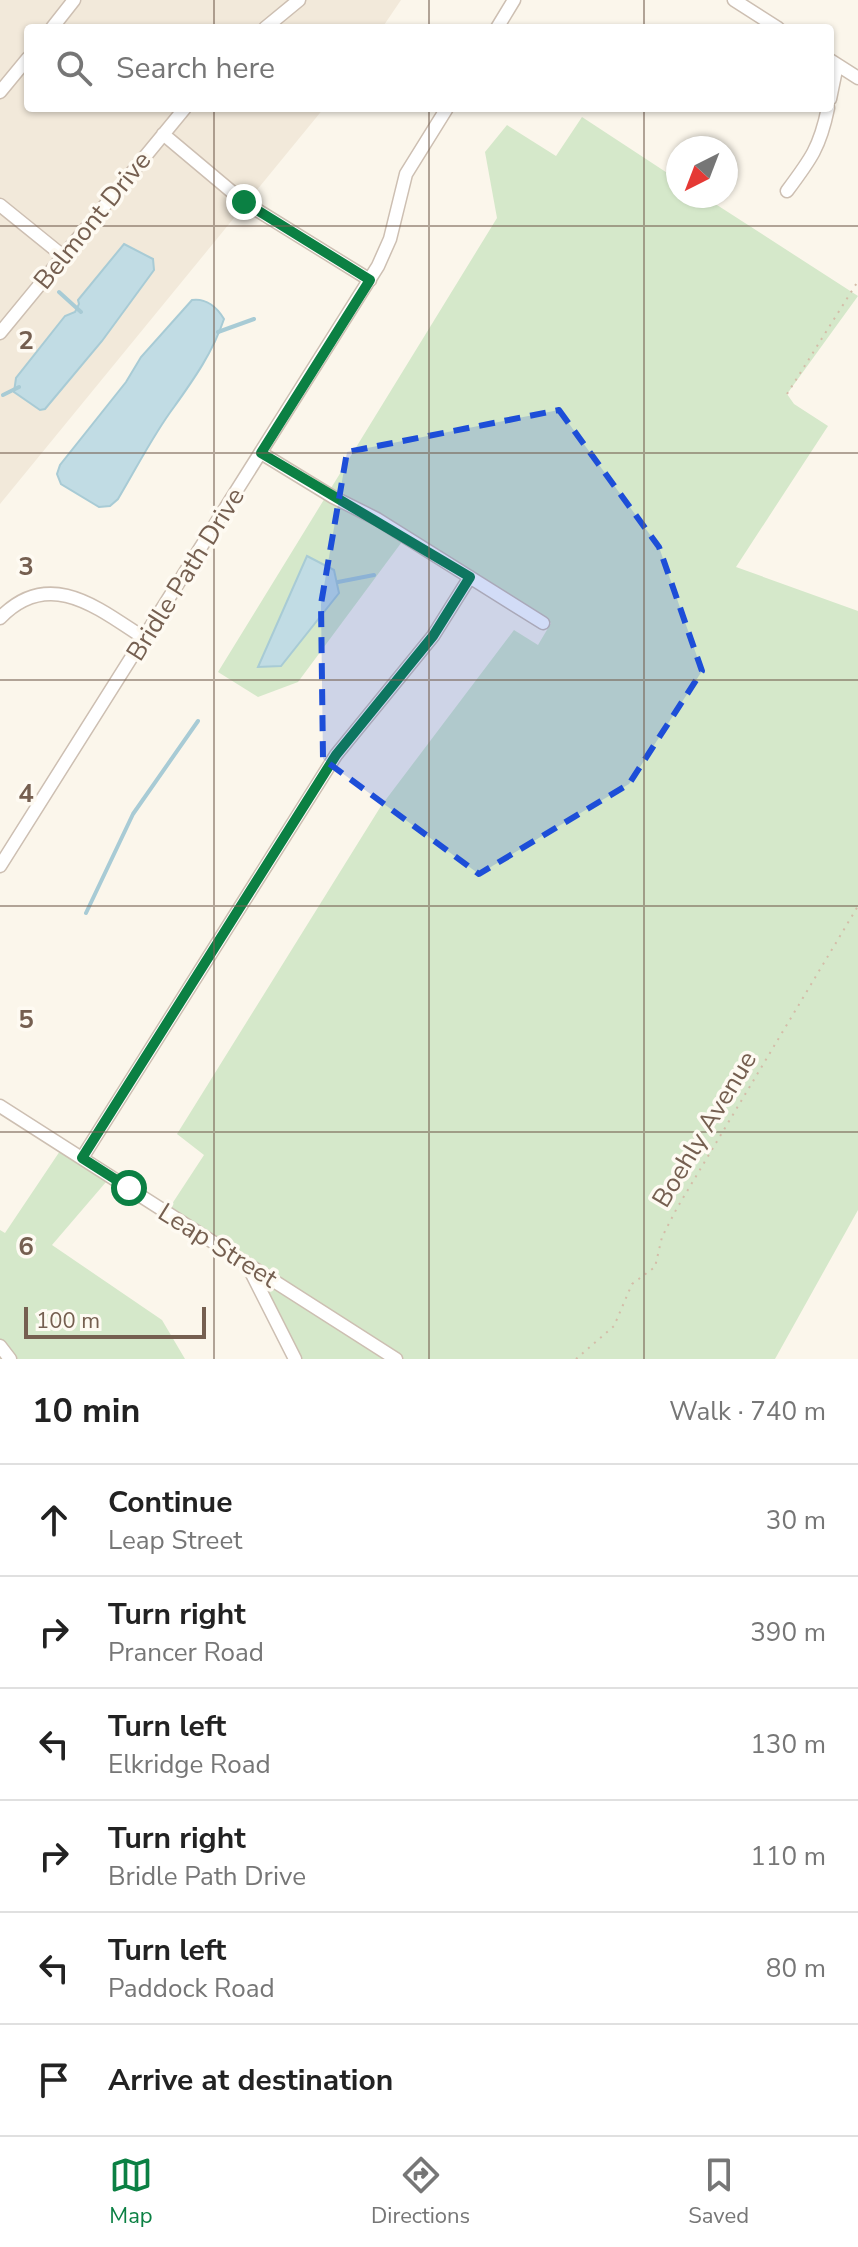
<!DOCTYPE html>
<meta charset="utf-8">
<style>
body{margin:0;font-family:"Nunito Sans",sans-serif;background:#f6f6f6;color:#222}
.compass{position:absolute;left:666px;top:136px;width:72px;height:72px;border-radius:50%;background:#fff;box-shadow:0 2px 6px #0004;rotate:222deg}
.scale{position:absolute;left:24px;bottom:20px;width:182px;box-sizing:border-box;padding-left:8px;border:4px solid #755f50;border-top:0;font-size:22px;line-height:28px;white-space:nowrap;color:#755f50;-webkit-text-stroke:6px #fefaf2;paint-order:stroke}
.stop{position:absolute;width:24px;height:24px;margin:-18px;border:6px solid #0b8043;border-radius:50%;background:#fff}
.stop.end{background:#0b8043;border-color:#fff;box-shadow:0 2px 8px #0008}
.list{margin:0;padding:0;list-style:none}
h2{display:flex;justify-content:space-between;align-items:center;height:104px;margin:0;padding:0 32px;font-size:34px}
h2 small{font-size:26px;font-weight:400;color:#767676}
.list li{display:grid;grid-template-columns:52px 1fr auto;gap:24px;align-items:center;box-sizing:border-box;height:112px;padding:0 32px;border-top:2px solid #e0e0e0}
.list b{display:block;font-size:30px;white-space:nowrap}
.list p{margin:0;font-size:26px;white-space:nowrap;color:#767676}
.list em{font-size:26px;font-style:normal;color:#767676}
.icon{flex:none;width:44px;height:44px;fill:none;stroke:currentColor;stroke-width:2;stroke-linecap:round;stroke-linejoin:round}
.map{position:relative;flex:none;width:858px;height:1359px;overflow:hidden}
.search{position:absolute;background:#fff;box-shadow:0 2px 6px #0004;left:24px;right:24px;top:24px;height:88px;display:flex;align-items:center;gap:20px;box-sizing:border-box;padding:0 28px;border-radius:8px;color:#767676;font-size:30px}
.sheet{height:776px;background:#fff}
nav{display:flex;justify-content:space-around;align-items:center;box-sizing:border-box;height:112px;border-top:2px solid #e0e0e0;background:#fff;font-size:22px;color:#767676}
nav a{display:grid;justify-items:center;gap:4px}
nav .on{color:#0b8043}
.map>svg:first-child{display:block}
.residential{fill:#f2e9da}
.green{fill:#d5e8ca}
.water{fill:#c1dce4;stroke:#a8cbd5;stroke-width:2}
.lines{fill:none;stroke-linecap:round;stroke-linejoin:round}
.stream{stroke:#a8cbd5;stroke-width:4}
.minor-casing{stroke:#cdbfb2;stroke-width:15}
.path{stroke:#d4bca8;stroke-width:2;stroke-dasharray:2 6;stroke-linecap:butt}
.minor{stroke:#fff;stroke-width:12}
.route{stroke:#0b8043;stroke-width:10}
.marked{fill:#1d4ed8;fill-opacity:0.2;stroke:#1d4ed8;stroke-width:6;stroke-dasharray:16 10;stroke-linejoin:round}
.grid{fill:none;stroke:#755f50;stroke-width:2;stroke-opacity:0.55}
.labels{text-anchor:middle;stroke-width:7;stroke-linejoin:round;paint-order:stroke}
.street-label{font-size:26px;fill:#755f50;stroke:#fefaf2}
.grid-label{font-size:26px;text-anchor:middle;font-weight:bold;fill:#755f50;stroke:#fefaf2;stroke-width:7;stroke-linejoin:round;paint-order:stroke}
</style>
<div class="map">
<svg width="858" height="1359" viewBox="0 0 858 1359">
<rect width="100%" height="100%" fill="#fbf6eb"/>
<path class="residential" d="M0,0H401L382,28H28V108H324L0,504Z"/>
<path class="green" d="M582,117L678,180V196H703L858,296L787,394L794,404L828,426L736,567L858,611V1210L775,1359H295L243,1258L168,1210L204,1155L177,1134L381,806L514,630L538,645L551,623L407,535L298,682L258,697L218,672L497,218L485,152L507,125L556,156Z
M64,1145L112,1175L52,1245L162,1320L185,1359H0V1230L5,1233Z"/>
<path class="water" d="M124,244L153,259L154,270L102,341L45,409L40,410L14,392L16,378L65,316L75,312L79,304L78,300Z
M192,300C206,298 217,307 224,319C213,352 194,379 174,407C153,435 136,469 118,499L110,506L99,507L61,484L57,474L60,465L126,382L141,357Z
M307,556L334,570L339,593L281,666L258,667Z"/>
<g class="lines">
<path class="stream" d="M59,292L81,312
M218,332L254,319
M3,395L19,387
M338,582L374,575
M86,913L133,814L198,721"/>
<g class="minor-casing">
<path id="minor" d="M734,0L778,28
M52,28L74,0
M265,28L299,0
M497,28L514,0
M830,60L858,78
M0,92L28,58
M830,99L837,65
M163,134L244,202L370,280
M787,191C811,159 820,147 828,108
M0,205L63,256
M0,333L185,108
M261,453L333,497L377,519L543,623
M0,618C49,567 98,608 144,638
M0,866L378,266L390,239L406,174L447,108
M0,1106L396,1359
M82,1158L336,755L433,636L470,577
M248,1266L295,1359
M0,1346L10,1359"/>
</g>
<path class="path" d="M787,394L858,281
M576,1359L614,1326L632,1284L655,1267L662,1237L677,1208L858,906"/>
<use href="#minor" class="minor"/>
</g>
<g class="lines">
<path class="route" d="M129,1188L82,1158L336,755L433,636L470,577L261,453L370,280L244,202"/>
</g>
<path class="marked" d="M559,410L659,547L702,671L629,784L479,874L323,759L321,604L347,452Z"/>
<path class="grid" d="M214,0V28M429,0V28M644,0V28M214,108V1359M429,108V1359M644,108V1359M0,226H858M0,453H858M0,680H858M0,906H858M0,1132H858"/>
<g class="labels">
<g class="street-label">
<text transform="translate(92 220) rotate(-51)" y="9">Belmont Drive</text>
<text transform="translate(185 574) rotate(-58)" y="9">Bridle Path Drive</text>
<text transform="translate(704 1129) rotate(-59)" y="9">Boehly Avenue</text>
<text transform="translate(218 1245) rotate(32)" y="9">Leap Street</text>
</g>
</g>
<g class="grid-label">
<text x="26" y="349">2</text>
<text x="26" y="575">3</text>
<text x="26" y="802">4</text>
<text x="26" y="1028">5</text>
<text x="26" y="1255">6</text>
</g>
</svg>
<svg class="compass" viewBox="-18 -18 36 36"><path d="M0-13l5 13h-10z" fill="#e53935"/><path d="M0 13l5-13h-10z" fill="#767676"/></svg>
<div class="scale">100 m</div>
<div class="stop" style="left:129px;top:1188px"></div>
<div class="stop end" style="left:244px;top:202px"></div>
<div class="search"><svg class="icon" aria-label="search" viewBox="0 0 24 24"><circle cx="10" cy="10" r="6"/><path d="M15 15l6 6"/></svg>Search here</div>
</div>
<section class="sheet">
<h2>10 min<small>Walk · 740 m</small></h2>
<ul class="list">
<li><svg class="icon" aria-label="ahead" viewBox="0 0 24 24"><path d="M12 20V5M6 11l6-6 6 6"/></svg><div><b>Continue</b><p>Leap Street</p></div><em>30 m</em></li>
<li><svg class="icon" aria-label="right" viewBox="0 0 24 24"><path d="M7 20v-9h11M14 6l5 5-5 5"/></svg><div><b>Turn right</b><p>Prancer Road</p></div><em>390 m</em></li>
<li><svg class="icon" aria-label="left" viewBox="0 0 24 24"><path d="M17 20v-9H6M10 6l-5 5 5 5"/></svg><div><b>Turn left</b><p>Elkridge Road</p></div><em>130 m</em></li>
<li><svg class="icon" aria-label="right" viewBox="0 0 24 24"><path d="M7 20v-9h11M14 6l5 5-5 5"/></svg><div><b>Turn right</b><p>Bridle Path Drive</p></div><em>110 m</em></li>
<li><svg class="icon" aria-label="left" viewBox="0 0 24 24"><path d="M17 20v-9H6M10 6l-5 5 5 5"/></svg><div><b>Turn left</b><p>Paddock Road</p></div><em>80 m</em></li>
<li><svg class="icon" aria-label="arrive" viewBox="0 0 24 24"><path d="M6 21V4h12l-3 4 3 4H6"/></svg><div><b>Arrive at destination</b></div></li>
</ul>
</section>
<nav>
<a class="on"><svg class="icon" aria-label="map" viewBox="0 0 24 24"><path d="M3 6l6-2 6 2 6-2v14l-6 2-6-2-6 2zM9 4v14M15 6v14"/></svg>Map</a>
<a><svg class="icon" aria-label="directions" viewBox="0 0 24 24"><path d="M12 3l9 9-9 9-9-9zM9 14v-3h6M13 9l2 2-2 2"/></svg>Directions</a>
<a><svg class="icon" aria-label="saved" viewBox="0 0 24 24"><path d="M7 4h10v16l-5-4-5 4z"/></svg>Saved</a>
</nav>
